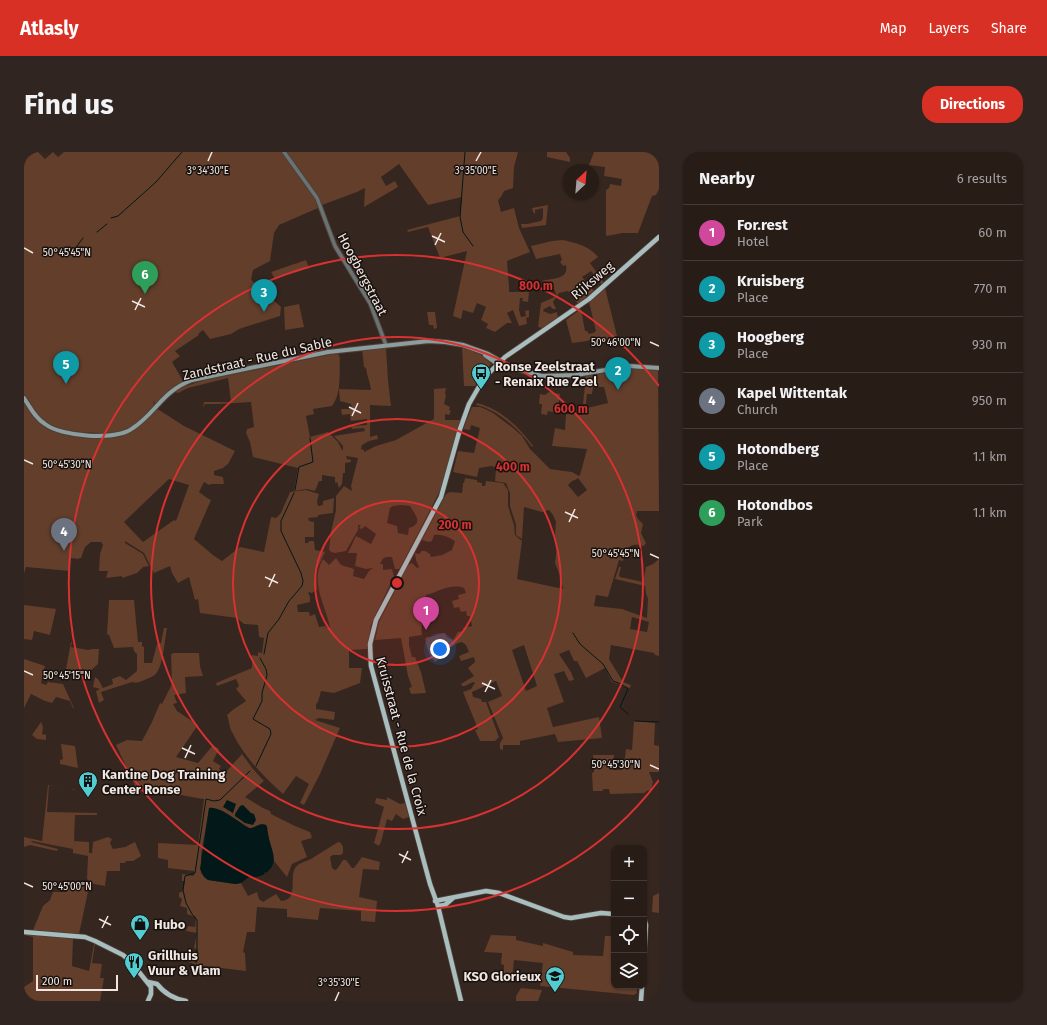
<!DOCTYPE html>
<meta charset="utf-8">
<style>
body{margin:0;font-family:"Fira Sans",sans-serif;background:#302520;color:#f1f3f6}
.controls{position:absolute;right:12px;bottom:12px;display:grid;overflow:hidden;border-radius:8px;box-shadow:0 1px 3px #0004}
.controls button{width:36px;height:36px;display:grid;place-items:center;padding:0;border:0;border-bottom:1px solid #443a36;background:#281c17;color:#f1f3f6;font:20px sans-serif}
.compass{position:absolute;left:539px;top:12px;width:36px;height:36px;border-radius:50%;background:#281c17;box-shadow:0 1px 3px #0004;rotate:26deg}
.scale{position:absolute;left:12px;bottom:10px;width:82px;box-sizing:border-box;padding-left:4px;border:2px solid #f1e7e2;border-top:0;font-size:11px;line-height:14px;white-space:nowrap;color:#f1e7e2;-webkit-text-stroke:3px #18110e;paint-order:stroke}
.you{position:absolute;left:416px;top:497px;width:14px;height:14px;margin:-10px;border:3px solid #fff;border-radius:50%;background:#1a73e8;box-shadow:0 0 0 6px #1a73e833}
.badge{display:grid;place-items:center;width:26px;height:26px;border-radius:50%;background:#d93025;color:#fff;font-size:13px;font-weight:700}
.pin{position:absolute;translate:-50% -33px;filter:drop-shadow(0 1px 2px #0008)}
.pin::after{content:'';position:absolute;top:21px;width:14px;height:12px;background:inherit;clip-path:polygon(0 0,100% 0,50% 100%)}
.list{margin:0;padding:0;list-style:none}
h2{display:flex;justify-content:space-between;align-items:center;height:52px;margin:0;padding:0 16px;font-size:17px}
h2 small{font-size:13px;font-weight:400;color:#a5a1a1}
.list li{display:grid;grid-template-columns:26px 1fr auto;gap:12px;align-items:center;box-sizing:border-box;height:56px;padding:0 16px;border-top:1px solid #443a36}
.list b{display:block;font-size:15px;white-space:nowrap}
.list p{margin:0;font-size:13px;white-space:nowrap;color:#a5a1a1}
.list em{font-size:13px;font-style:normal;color:#a5a1a1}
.icon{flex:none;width:22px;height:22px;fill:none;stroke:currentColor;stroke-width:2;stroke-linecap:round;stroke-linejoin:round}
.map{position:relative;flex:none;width:635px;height:849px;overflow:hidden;border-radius:16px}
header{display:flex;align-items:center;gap:24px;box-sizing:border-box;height:56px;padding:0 20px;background:#d93025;color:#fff}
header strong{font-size:19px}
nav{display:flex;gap:22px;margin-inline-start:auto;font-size:14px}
.intro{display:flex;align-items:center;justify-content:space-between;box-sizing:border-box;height:96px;padding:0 24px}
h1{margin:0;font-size:28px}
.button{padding:10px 18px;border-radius:16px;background:#d93025;color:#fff;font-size:14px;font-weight:700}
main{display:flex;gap:24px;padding:0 24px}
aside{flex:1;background:#281c17;border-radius:16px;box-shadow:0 1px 3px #0004}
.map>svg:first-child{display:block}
.green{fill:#623e2b;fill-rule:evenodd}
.water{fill:#021819}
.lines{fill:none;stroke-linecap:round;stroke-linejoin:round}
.stream{stroke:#021819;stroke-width:1}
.tertiary-casing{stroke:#4f413a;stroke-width:5.5}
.secondary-casing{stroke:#4f413a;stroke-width:6}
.primary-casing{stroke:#4f413a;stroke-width:6}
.tertiary{stroke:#6a7374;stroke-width:3.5}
.secondary{stroke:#8d9d9d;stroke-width:4}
.primary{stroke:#a8bdbd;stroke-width:4.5}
.ticks{fill:none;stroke:#f1e7e2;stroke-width:1.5}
.ring{fill:none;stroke:#d73231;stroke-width:2}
.labels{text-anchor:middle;stroke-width:3;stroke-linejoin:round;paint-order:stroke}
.street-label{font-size:13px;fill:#f1e7e2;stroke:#18110e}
.poi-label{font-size:13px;font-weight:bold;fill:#f1e7e2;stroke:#18110e;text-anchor:start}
.ticks-label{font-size:10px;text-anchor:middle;fill:#f1e7e2;stroke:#18110e;stroke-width:3;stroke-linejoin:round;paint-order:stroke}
.centre{fill:#d73231;stroke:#18110e;stroke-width:2}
.ring-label{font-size:12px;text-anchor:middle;font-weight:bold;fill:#d73231;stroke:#18110e;stroke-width:3;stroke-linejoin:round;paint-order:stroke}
</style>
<header>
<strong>Atlasly</strong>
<nav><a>Map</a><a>Layers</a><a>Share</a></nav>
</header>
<div class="intro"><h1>Find us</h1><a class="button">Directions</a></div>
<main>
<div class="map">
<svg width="635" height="849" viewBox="0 0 635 849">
<rect width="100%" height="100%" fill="#35261f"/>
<path class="green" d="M0,0H14L21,7L29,0L34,5L40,0H259L291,47L294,56L255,73L250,81L246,109L229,118L227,128L257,155L256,164L215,177L207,182L186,187L179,178L174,182L175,183L151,199L156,204L148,210L159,229L144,239L131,252L129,248L130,253C123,260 116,269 108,275C92,285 45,281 29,274C15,267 7,254 0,242Z
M261,0H494L490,15L489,36L480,39L477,45L474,48L477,60L490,56L495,76L506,100L483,109L485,134V140H505L504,150L498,149L499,146H496L495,158L497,165L502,164L501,159L505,158V165L502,166L503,172L495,174L489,158L483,161L488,171H483L471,180L462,176L464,172L457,168L462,155L453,151L449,161L439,158L437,167L429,164L443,99L416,106L404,75L384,80L383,78L436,64L438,45L404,53L375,12L357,25L362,34L371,29L374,35L340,55L341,36L333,40L298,53L289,37Z
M523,0H542L546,6V10L523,5Z
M570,0H634L635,3V37L632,43L628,44L614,81H598L583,84L582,83V38L585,36L586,32L597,34L598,27L580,24L581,15L565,13Z
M524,53L522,73L498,76L497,72H503L517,69L519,66V56L511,58V62L509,60L508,56Z
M538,88C550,90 566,94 574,105L566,111L580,131L578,133L567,119L558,125L570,139L554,152L544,139L535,141L529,150L532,157H529L526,154L520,157L519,159L526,162L533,160L534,166L518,176L514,175L517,151L533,144L530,137H518V129C528,126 545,128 542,113L539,114L536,110L538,108L536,102L512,107L507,94L528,89Z
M282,108L285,116L251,127L247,120Z
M581,136L593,184L584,186L586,193H584L582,187L573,189L572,185L563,189L548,191L542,168L557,157L561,179H563L565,182L569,181L572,179L565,150Z
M275,152L280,175L261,178L260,155Z
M403,160H411L413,176L410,177L409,173H405Z
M438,195L458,203L467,212L465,215L451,234H440Z
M362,196L364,228L367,254L346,253V285L353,283L354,287L345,289L338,293L337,297L340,298V300L352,294L372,288L406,269L410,267V237L422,236L421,242L422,243L420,252L426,255L425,258L427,259L425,263L421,262V268H436V269L417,337L377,414L375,417H371L368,405C360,405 359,405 356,412H359V418L368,417L370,424L347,473L343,497L325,498V516H338L336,531L310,541L297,539L294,550L292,552V557L311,560L310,568L295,566L291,568L316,576L296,622L280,653L276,651L285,632L272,624L259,642C239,624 220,605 208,580C205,575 205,568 203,563C209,557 215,554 222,549L212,537L215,534L212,527L193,534L192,531L228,516V503L234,504V500L238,501L240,486L235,485L234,473L220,472L213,466L176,461L174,447L171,448L165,425L154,431L148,421L146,414L130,421L120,401L101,389V391L119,402L125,414L119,415L113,421L98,426V424L82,426L84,419H75L76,402L79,393L77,390H67L61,395L57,406H55V407L47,406L46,419L2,415L0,422V250C5,258 11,267 19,274C36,287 89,291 108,280C117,274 125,264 132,256L160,274L211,299L204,312L199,316L190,319V323L199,325L200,332H187L185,333L180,330L175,340L183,346L187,348L170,387L189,403L198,409L216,395L240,400L247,365L252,366L257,361L266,340L282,338L295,342L293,349L294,354L299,353V349L310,346L309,361L294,363V365L284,366L285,369L290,370V385H281V391H284L285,389H290L291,398L301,400L292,419L293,437L288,441L284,440L286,445V450L273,453L274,460H285L286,464L291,462L295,475L302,474V476H306C302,452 285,431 299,407L305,413L312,406L317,413L330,417L329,424L340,427L345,419L349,416L342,417L331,414L333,401H324L332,384L347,392L352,382L341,374L338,377L335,376L337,373H334V378L322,399L311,401L307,400L305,398L307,380L312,358V344L320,334L328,339L327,334L334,306L322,304L323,307L327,308V310L321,311V321H319L318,332L315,336L313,330L311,331V325L298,323V329H295L291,339L283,337L270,339L274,316L229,305L226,290L222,281L223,277L230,275L227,250L195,252H181L179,256L180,250H207L204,226L164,236L154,241L151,240L158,235L181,228L314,201L316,206C315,221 318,241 308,254L289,257L290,262L282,264L286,285L304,280L314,290L318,298H319V294L310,284L341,279L340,276L328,277L327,274L343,273V267L327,269L326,262L318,263L317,257H328L327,252L316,249L315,237L347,238C346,230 343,224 342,216L340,215L338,197ZM145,327L165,333L152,369L150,368L119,390L100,370ZM377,353L386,354C391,363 400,371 385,376L384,383L374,381L373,374L363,371L366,356L369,354Z
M616,216L634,217L635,359H613L612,363L614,367L619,372L617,381L622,391L620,394C604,390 604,396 599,409L595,408L584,445L572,443L570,454L598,457L623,466L624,447L622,441L621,434L591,427L595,415H597L595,423L596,425L619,430L622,415L629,412L635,407V504L631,503L630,501L587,493L585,507L599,530L607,533L606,536L588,530L581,516L562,526L553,509H550L545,498L535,502L547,520L550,528L545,529L540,519L530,522L540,550L523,556L529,575L575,565L578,586L534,590L531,582L496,589V593H479V598L476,597V591L479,586L464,550L478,544L472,529L448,540L449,545L457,547L458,550H462L475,585L471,589H456L451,578L454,577L439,540L447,537L451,531L449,530L441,534H438L437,532L450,524L444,516L451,510L450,505L437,509L435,504L445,500L442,493L438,490L434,491L420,499L421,502L411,510C405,504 403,495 401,487L403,485C407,486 415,481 421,481L423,485L429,488L434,480L440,479L439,476L448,474L446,464H443L442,459L437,460L435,455L430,456L428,449L435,447L434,443L442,441L440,436C427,431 414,440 402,443C402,454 396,475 398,483L385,485V493L388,505H391L397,520L402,541L387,542L385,536L388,535L384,524L377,486L351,488L355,470L384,413L388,411L393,416L395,415L392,408L391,401L396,402L397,399H401L406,402L407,405L418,403L428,398L431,389C424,385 418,382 410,383L408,389L405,390L398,388L422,342L426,340L438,341L439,331H440L441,326L453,328V330L458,331V334H461L462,329L479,331L484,338V354L490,373L491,383L498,389L493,427L539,437L537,426L531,411L533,394L531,382L532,370L529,363L525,358L518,360L500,355L498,387L492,383V373L486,354V341L482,331L471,329L472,316L468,314L455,316L453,325L429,320L434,299L450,301L456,276L447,273L446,278L439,277L448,255H456L461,257L469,261L489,276L498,284L506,297L526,317L548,320L555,324L556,323L563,297L528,294L531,276L541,278L542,262L558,263L559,257L584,251L580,235H569L568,242H563L562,252H559L562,223ZM554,326L563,338L554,345L544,333L548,329L551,328ZM608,465L625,470L623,480L606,477ZM500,493L513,534L502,539L488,498Z
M525,240L536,242L533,261L524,259L523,263L517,262L518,252H515L516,242L521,243Z
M453,251C477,257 495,275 509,294L508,295C495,277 473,257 452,253Z
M85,448H110L114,490H118V494L120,495V511H128L133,492L137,491L140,476H143C141,486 139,513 133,520C131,524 127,525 123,527C117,529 114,532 108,530L77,540L80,548L75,551L72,539L76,537L69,535L71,525L74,527L79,536L89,532L88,527L96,524L102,528L113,519V502L110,499L109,495L90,496L85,483L83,482Z
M0,453L32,457L26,483L10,479L8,488L0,487Z
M47,490H48L47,495L64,498L69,497H75L74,512L65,520L42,517Z
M149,501H175L176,514L179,524L161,525L162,541L150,543L153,551L149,552L153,559L174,573L152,605L174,611L189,593L195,597L189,609L197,614L195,617L200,622L218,602L229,617L240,629L221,645L239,656L246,659L247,662L271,674L286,680L288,686L277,689L283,705L268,712L263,725L250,709L242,673C235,670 231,677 225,676L198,659L186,656L185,657L177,703V721L184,728L210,732L217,731L224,744L233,740L235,747L239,750L252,742L257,749C275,748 265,727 271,716C275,710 285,709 290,705C298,700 306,695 314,690L317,691L319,695V701L317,703H309L306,705L308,716L311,718L313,717L319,708H322L328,716H330L338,705L356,710L355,718L339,717L335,745L353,749L351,770L337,769V759L296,756L294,768L263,765V757L233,755L231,780H223L219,800L221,801L222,819L173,813L162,809L165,804L171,808L173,806L174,798L170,796L173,781L162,779L164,774L171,775L172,765L163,762V756L156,754L158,747L155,745V741L159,739L161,729H158V722L170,724V719L144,716V708L134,706V691L174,693L180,647C164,645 129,636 114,640L92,593L103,588L118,589L128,570L136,551L138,552L148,532L147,503Z
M0,507L21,514L17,531L22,533L24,530L39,532L50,556H49L46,549L32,545L28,551L21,549L7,542L0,556Z
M610,569L631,571L630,593L635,594V620H625L629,630L627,638L622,639V640L620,641L586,642L585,637H580L578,639H569L568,621L570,620L569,603H590L589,618H597V614H600L602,597L608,598Z
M17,570L19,575L18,582L22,583V588L13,587L8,583Z
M37,592L51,594L54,616L36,612V608L39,607Z
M24,633L54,638L25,633L23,660L73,661V663H51L50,689L65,690V701H68L69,690L84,685L88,687L86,691L89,697L101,695L111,690L117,704L109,709H102L101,711H96V719H83L81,734L70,732L63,727L64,704L49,701V697L8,689L7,690L34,697L33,699L6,693L0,695V685L18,689Z
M363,645L376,652L381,651L385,665L379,667L372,662L368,669L363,667L357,690L355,694L350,691L360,655L351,651L352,646L363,648Z
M44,732C52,733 58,732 65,735L55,782L9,778L19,754L26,748L29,740H43Z
M635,741V761L628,760L629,744Z
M0,783H13L49,787L48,814L65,819L70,792H71L68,811L78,812L76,826H80L76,849H0V835L9,829V785Z
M467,783L492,784V788L519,794V791L549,800V803L579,804L581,784H590V834H613V841L610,843L516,834L519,811L490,808L488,828H479L480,813L477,812L478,801L460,800Z
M497,836L518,838L514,849H492V844Z"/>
<path class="water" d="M203,648L212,652L209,661L199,655Z
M219,653L227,661L230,662L232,668L229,673L221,671L211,664V662L216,654Z
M185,656C195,653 216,671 225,676C231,677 235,670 242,673C244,676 243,678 244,682C246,697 257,709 242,721V720L240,721L241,722L233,725H225L217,731L212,732L184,728L180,725L176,717Z"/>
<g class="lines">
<path class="stream" d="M441,0L436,65L439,80L449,94
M87,66L94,64L132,30L158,0
M73,80L83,72
M50,98L59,86
M271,338L275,315L289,310L286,286
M549,481L556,492L579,512L589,529L597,532L604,537L596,555L604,562
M240,502L244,481L255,467L265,449L278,434L279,429L277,421L257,379V369L270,341
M611,569L635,570
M232,614L247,582L246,577L229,567L238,549V541L243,523L242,517L236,506
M172,811L173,807V768L168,762L162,751L159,738L161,724L171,721L182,647L190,649L196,648L226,619"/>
<g class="tertiary-casing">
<path id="tertiary" d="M260,0L293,46L311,94L346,151L362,193"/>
</g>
<g class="secondary-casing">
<path id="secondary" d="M461,203L475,213L490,218
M0,246C6,255 11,266 21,272C38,285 92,289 109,276C133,260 137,240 168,228L304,200L405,189L421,190L439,193L464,202L489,216L518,224L552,223L605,214L635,216"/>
</g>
<g class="primary-casing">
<path id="primary" d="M411,749L462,739L475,741L540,765L547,766L577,761L590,762
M414,754L421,753L429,746
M620,766L622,773L620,807
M0,780L61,785L71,789L99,803L107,810L127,835V842L124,849
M124,830L133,832C140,841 150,847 162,849
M437,849L414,754L406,732L347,514L346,492L352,468L417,345L436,277L445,252L460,226L481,205L565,147L635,85
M617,849L618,834"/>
</g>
<use href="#tertiary" class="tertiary"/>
<use href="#secondary" class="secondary"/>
<use href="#primary" class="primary"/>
</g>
<path class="ticks" d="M184,9L188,0M452,9L457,0M408,84L421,90M411,93L417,81M0,96L9,101M108,149L121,155M111,158L117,146M626,190L635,194M325,255L337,261M328,264L334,251M0,308L9,312M541,360L554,366M545,370L551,357M626,402L635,406M241,425L254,431M245,435L251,422M0,519L9,523M458,531L471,537M461,540L467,528M158,596L171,602M161,606L167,593M626,613L635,617M375,702L387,708M378,711L384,699M0,731L9,735M75,767L87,773M78,776L84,764M311,849L315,840"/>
<circle cx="373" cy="431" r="82" fill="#d73231" fill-opacity=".12"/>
<g class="ring">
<circle cx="373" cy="431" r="82"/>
<circle cx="373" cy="431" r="164"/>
<circle cx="373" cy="431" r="246"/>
<path d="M635 628A328 328 0 1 1 635 234"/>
</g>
<defs>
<g id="bus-pin" transform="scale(1)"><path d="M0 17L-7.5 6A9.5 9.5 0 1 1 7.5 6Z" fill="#52ccd0" stroke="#18110e"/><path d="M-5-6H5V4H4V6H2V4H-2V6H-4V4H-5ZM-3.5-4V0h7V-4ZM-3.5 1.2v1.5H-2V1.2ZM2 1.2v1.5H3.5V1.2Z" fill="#111"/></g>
<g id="building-pin" transform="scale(1)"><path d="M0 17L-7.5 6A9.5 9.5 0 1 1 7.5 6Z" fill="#52ccd0" stroke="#18110e"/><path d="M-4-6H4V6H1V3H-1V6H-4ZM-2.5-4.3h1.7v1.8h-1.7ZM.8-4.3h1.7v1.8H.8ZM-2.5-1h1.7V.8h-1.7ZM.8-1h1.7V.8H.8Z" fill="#111"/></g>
<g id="shop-pin" transform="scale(1)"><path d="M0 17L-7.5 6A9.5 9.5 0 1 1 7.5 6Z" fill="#52ccd0" stroke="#18110e"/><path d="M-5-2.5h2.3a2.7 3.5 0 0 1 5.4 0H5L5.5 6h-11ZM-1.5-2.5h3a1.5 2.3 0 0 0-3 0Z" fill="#111"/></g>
<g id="restaurant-pin" transform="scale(1)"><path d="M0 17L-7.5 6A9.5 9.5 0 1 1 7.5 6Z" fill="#52ccd0" stroke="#18110e"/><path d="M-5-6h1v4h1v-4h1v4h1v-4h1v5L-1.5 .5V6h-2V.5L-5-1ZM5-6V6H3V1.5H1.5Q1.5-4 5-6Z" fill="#111"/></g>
<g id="school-pin" transform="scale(1)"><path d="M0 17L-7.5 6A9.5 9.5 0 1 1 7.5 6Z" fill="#52ccd0" stroke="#18110e"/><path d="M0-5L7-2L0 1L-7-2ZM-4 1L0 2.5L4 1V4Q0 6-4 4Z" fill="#111"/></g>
</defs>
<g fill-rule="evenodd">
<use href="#bus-pin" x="457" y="221"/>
<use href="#building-pin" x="64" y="629"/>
<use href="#shop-pin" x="116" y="772"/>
<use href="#restaurant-pin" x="110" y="810"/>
<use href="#school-pin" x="531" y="824"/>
</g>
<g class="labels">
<g class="street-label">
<text transform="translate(339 122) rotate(62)" y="5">Hoogbergstraat</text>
<text transform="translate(568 128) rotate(-40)" y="5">Rijksweg</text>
<text transform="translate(233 206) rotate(-13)" y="5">Zandstraat - Rue du Sable</text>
<text transform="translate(378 584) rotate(75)" y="5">Kruisstraat - Rue de la Croix</text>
</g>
<g class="poi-label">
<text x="471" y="219">Ronse Zeelstraat<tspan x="471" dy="15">- Renaix Rue Zeel</tspan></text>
<text x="78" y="627">Kantine Dog Training<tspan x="78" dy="15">Center Ronse</tspan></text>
<text x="130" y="777">Hubo</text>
<text x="124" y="808">Grillhuis<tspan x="124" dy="15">Vuur &amp; Vlam</tspan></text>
<text x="517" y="829" text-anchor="end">KSO Glorieux</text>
</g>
</g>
<g class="ticks-label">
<text x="184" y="22">3°34'30"E</text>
<text x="452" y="22">3°35'00"E</text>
<text x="43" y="104">50°45'45"N</text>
<text x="592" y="194">50°46'00"N</text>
<text x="43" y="316">50°45'30"N</text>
<text x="592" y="405">50°45'45"N</text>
<text x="43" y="527">50°45'15"N</text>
<text x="592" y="616">50°45'30"N</text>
<text x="43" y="738">50°45'00"N</text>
<text x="315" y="834">3°35'30"E</text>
</g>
<circle cx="373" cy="431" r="6" class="centre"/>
<g class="ring-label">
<text x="512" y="138">800 m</text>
<text x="547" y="261">600 m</text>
<text x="489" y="319">400 m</text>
<text x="431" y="377">200 m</text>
</g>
</svg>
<div class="controls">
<button>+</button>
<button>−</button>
<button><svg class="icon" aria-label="locate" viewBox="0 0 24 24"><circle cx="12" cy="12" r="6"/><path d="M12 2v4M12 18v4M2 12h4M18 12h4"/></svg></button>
<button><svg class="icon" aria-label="layers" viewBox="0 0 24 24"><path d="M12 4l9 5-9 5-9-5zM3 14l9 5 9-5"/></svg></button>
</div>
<svg class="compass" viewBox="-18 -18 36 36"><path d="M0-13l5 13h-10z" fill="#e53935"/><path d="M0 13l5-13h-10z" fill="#a5a1a1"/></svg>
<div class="scale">200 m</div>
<div class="you"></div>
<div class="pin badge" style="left:402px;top:478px;background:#d1479c">1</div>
<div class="pin badge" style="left:594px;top:238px;background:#0f9aa8">2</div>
<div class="pin badge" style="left:240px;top:160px;background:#0f9aa8">3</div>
<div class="pin badge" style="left:40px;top:399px;background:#6b7280">4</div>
<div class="pin badge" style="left:42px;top:232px;background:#0f9aa8">5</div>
<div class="pin badge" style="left:121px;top:142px;background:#2e9e5b">6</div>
</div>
<aside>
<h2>Nearby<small>6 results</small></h2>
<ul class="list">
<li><span class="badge" style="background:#d1479c">1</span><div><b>For.rest</b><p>Hotel</p></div><em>60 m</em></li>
<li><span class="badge" style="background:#0f9aa8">2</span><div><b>Kruisberg</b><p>Place</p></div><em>770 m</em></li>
<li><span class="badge" style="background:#0f9aa8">3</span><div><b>Hoogberg</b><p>Place</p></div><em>930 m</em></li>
<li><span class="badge" style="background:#6b7280">4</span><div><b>Kapel Wittentak</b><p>Church</p></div><em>950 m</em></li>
<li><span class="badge" style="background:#0f9aa8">5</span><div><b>Hotondberg</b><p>Place</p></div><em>1.1 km</em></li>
<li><span class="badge" style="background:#2e9e5b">6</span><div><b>Hotondbos</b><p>Park</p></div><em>1.1 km</em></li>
</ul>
</aside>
</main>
